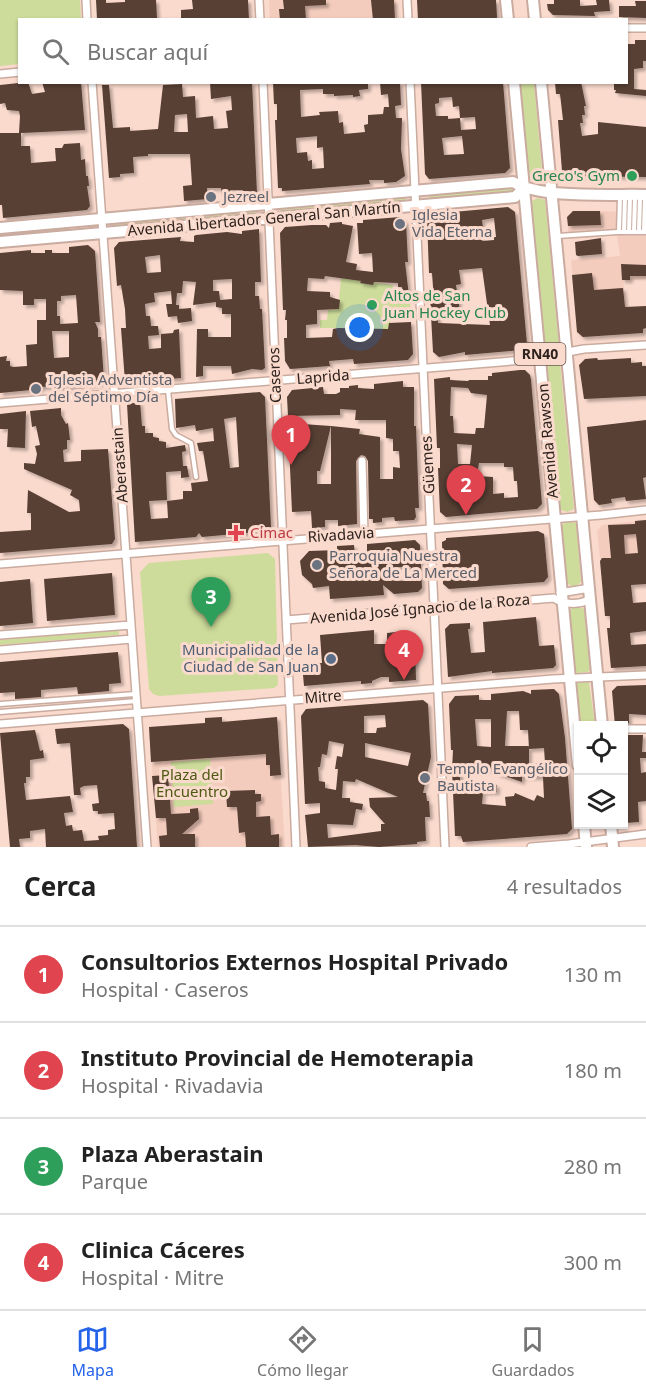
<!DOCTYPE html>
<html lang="es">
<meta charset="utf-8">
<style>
body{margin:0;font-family:"Noto Sans",sans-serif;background:#f6f6f6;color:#222}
.controls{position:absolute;right:18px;bottom:18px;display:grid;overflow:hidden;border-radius:0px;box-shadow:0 2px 4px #0004}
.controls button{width:54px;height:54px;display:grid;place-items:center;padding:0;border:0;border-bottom:2px solid #e0e0e0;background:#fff;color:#222;font:30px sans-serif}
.you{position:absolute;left:360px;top:328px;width:21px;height:21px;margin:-15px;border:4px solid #fff;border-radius:50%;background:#1a73e8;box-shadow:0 0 0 9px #1a73e833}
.badge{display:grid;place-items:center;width:39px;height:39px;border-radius:50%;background:#2563eb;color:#fff;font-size:20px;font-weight:700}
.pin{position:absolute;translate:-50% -50px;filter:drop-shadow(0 2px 3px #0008)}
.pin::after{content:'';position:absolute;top:32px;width:21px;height:18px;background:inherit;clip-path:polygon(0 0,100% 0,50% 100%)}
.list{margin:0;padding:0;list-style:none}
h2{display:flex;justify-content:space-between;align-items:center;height:78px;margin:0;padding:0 24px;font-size:26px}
h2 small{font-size:20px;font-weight:400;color:#767676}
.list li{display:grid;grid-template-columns:39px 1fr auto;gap:18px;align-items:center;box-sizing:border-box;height:96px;padding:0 24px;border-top:2px solid #e0e0e0}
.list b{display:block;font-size:22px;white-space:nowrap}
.list p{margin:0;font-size:20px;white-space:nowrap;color:#767676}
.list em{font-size:20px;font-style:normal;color:#767676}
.icon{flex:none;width:33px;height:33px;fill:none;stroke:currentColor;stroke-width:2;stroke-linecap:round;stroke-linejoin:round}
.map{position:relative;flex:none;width:646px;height:847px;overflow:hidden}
.search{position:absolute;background:#fff;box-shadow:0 2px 4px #0004;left:18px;right:18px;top:18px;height:66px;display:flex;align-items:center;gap:15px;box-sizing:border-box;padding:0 21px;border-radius:0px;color:#767676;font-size:22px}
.sheet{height:462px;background:#fff}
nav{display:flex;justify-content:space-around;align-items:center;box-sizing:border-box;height:84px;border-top:2px solid #e0e0e0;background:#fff;font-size:16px;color:#767676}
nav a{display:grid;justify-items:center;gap:3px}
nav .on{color:#2563eb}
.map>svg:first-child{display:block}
.built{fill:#f4ccbd}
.green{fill:#cddc9a}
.building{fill:#583f35;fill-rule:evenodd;filter:url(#shadow)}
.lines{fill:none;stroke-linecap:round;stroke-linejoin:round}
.lane-casing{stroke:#caab9f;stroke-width:7}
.street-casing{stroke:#caab9f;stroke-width:10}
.primary-casing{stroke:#caab9f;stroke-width:14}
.lane{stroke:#fff;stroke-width:4}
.street{stroke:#fff;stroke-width:7}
.primary{stroke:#fff;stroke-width:10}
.leisure-dot{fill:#2e9e5b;stroke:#fadacd;stroke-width:2}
.worship-dot{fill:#6b7280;stroke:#fadacd;stroke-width:2}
.health-dot{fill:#e0444e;stroke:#fadacd;stroke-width:2}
.service-dot{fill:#5c6f8a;stroke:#fadacd;stroke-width:2}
.labels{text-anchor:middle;stroke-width:6;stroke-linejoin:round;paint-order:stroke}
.shield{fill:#fadacd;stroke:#6a5952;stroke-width:1.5}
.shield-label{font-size:14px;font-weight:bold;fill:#2d221d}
.leisure-label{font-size:15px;fill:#27864d;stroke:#fadacd;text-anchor:end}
.worship-label{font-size:15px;fill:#5b616d;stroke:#fadacd;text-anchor:start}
.street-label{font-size:15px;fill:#2d221d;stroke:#fadacd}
.health-label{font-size:15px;fill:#be3a42;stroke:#fadacd;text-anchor:start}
.service-label{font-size:15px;fill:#4e5e75;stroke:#fadacd;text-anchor:end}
.park-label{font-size:15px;fill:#4e5a13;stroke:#fadacd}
</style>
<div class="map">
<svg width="646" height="847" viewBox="0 0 646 847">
<defs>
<filter id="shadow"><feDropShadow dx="3" dy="3" stdDeviation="1.5" flood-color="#0004"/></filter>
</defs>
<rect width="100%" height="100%" fill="#fadacd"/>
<path class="built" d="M269,0H396L397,19H270Z
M573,211L646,212V279L623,281L630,334L583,337L577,332L571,260L620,256L617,235L569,239L567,217Z
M646,520V558L623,556L600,559L597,531L602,525Z
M277,717L285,847H158L149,727Z"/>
<path class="green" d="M0,0H80L81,19L20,20L19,64L0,66Z
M519,83H534L542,172C538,177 532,177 527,172Z
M512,187L513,192L430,200L429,198L430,194Z
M404,196L406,199L404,202L281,213L280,210V207Z
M538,198L545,200L559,346L553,349L544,347L530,202Z
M257,209V215L115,228L114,225L115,222Z
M341,278L393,285V301H410L411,317L391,319L385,339L338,337V328H320V320H327L328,310H334V299H339Z
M551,361L560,363L574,509L567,512L559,509L546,365Z
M569,521L576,523L581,582L576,586H571L566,582L561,525Z
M268,553L275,559L278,685L274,688L159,696L153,694L149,689L140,572L149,563Z
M577,606L584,609L590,670L588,672L577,673L575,671L569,610Z
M119,630V635L0,645V640Z
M589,682L595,725H580L576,685L578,683Z
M210,759L213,804L174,807L171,762Z"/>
<path class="building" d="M96,0H106V3L125,2V0H156L157,18L97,19Z
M192,0H248L249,20H181V10L193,9Z
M283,0H326V5L305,6L306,20H280L279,9H284Z
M371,0H394L395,20H373Z
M417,0H496L497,17L496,20H418Z
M554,0H580V6L597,5L596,0H609L610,11L594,12L595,16L553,15L548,10L547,4H554Z
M635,1H646V18L619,17V6H636Z
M635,40H646V61H643V68L634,69V89L646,90V96L615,93L616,90H614V82H627V44H635Z
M28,82L32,94L45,92L42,82H81L85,130L21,133V146H30L31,163L56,161L55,148H62L64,144L80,143L81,160L85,159L86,176H88L89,186H87L90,206L87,210L3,218L2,205H0V133H19L20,116L19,111L7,110L5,103L0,104V85Z
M210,82H252L257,194L243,195V190H230V197H222L221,188H207L208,199L184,201L183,186L192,185L190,154H148V156L133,157L134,173L120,174V177L109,178L102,85H109L113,128L130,127V131L158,129L163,85L182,84L183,97L195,96L196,118L213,116L214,129L228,128L226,111L232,110L231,96L211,99ZM187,114L188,132H174L175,115Z
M273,82H368V89L359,90L360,96L353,97V95L334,96V94H323V89L300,90L301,117L320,115L319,112L338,111L339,123L343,122L344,134L365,132L364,125L368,124V115L383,114L384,107H389L388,94L381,95L380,82H400L401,105L395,106L396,118H402L401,149L405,176L396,182L384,183V180H369L370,184L296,190L282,191V188H278L275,120H277V104H274ZM317,136V148L323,147L324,168L312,169V160L308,161L307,152L297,153L296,138L319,136Z
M421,82H503L510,168L505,173L429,179L425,174ZM452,97L453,107L459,106L460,118L475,117L476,129L461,130L460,118L448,119V116H436L435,104L439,103V98ZM462,136L464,154L444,155L442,138Z
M555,82H581L586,106H584L585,115H582L583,123H580L582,136L598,134V122L646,127V177L569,176L562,171L558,120H563L560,94H556Z
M508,207L515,212L527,344L522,350L465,355V352L439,357L433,352L430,297H433V287L432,273H429L427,218L431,214ZM494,218L496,237H494V240L482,241L480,228H483L482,220ZM482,268L490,325L438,323V315L457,314V311H460L456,285L461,284L459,270Z
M573,211H600L601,225L568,226L567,217Z
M400,217L406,222L408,262H405L409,296H402V287H398V283L374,282L373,285L360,283L361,281L325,276L324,279L308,278L307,291L330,292V297L340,300L339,309L317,310V324L306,325V338L332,337L333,329L338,328L388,329L389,323L411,322L413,354L408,360L354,364L353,359L329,361L330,366L290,369L285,361L284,338H287V320H285L286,310H283L280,233L285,227L312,225H326L329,228L330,223L342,222V224L353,226L346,262L357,264L356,270L373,272L372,253L359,254L357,223H363V220Z
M259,229L261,282H255V296H259L260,309H262L265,368L262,370L252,369L232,374L231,366H203V376L196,377L197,329H208V337H231V314H222V308L216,307V302L193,305L196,282L183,281L182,293H177L176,305H179V309L191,308L192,321L178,323L177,316L168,317L166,304H172L171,291L154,293L155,302L145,304L146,316H150L151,326H158L159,335L148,336L149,349L161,348V334L173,333L174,330L179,329L181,378L125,382L121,328H126L125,309L121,285L117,286L114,248L119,242L181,237L180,241L194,242V236L196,235L227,232L242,234V231ZM160,255L161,272L147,273L145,257ZM232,279V299L220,300L219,291H213V280Z
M601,238L602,254L578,256L576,255L575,242Z
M88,245L95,251L100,322H95L98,329V337H101L104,380L99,384L57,388V386L41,387V389L0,393V357L7,356L6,361H10V366L13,367L27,366L26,345L37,344V320H46V299H34V305H23V291L0,290V253L31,250V253H45V250H52V253H69V247ZM76,295L78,323L60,324V316H57V301H61V296ZM52,331H69V357L54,358Z
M621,264L646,265V276H630V280H622Z
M592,273L594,290L623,288L625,307L646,306V328L643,329V333L583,337L577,332L572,275Z
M597,358L598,360L631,358V363L642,362V366H646V396L584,399L579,365L585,359Z
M520,370H525L530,375L531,380L542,504L537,509L446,517L440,512L438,468H440V448H437L434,379L450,377V380L468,381L469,380H488V376H492V373ZM451,387L468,388L471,393L487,395L484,428H476L475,434L454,433L453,416H450ZM457,444L472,445L470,464H458ZM479,463H504V467H513L514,481H517L518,497L504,498V493L493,494V477L477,476Z
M403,381V387H414V426H416L419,508H415L416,517L414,520L395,521L394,517L382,518V522L373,523V519H369L368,461L365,456L361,455L356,461L357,524L338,526V520H325V527L312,528L311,511L292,512L288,423L331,426L320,471H317V484H331V426L360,429L359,434L380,437V479H393V467L400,468L399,451H393V439L386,438V420H355L356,410L340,409V415L288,416L287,397L292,390L323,387L324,394H336L340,392V388H349V386L358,385V388L374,389V384Z
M260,392L265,397L271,527L268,531L202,537L199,533L196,537L135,542L127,404L140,402L142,426H145V433H153V437L159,438V441L166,442V448L185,445L186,451L182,452L183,466H187L189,477L181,478V471L166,472L167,500L149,501L151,519L168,518L167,501L183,499V491H192L191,483L208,481L203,451H199L197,443L214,441L213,428L196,431L195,425L176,428L175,399ZM236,417L239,467L230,468L224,419Z
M61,408V415L66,424L68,423L70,440H67V449L63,450L64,462L81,461V450L108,449L115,539L112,544L0,553V532L31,530V513H27L28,490L69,512L80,511L79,500L70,495L72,490L24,469V463L35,464L37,454L35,446L40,445L36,426L32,427L30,411Z
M26,411L25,448L7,447L8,429H0V414Z
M646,420V477L643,478L646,499L626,501L625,497L611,499L612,503L599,505L594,500L587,427Z
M646,520V584L631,585L633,603L646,602V631L630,633L631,645L646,644V666L611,668L607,628H610V616H605L600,561L602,558H611L608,525L635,524V521ZM636,534L638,553L625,554L624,535Z
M538,531L544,534L548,577L544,582L449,589L443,584L442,542L446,540V538Z
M415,540L420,545L422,588L418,592L394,594L383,585L384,595L330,599L329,586L313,588L312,584L302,575L300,561L309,551L337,550V546L354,545L355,556L367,555V544ZM397,567H411L412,580L398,581Z
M112,573L115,615L47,621L44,579Z
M30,579L33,623L0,626V582Z
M536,617L539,646L554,645L556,665L553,668L492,673V671L448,677L445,629L450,624L470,623V629H468L471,653L485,652L483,622Z
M374,630V644H387V633L404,631L405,647L415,646L416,680L389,682V677H381L372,681V683L361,684V681L304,686L302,664L322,663L320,635Z
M118,652L121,683L109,684V691L78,694L77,687L41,690V697L15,699V692L0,693V662Z
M646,685V715L629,714V723L615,726L612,691L617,686Z
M554,689L559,694L565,738L572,829L567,834L463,842L461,836H455L452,770L453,750H451L449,704L455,696L479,695V700H491V694L523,691L531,694V690ZM507,711H519L520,730H528L529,749L544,748L545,763L529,764V746H505ZM475,719H491V747L477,746ZM473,765L522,782V777H543L544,798L537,795L534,801L515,793L514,796L505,797L506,806L482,804L483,792H497V785L485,781L483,790H469V783H460V770L471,771Z
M423,700L428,704L431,757L423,793H426L427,801H429L430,817H425L426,841L417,842V844L379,847L355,845L308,847L305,815L320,813V803L305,804L301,716L306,709ZM385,715L386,727L377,728L376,733H364V716ZM329,741L344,744L342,757L337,756L335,769H338L336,790L325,788V782L319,781L318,767H320L322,754L327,755ZM365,743L411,753L408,766L365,757ZM356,779L398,797L369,798L370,807L385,824H381V831L328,838L327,824L353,825L356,809L362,810L363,804L350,802V798H342L343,781L355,782Z
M222,717V722L277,717L281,775L270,776V765H266V754L151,762L149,727L205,723V718Z
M123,724L129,729L137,847H46L45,829L30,831V838L19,839L20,847H10L0,733L35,730L40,751L43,750L44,758L30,760V777H26V783H24L26,800L70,796L73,812L64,813L66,826L72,825L73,831L82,830L84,841L99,840L98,836L108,835V830L115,829L114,813L98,814V811H93L92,804L99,803L97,785L84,786L80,788L81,795H74L70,743L57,744L55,729Z
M624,735H643L642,752H646V758H640L641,773L646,772V801L638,802L639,822L625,823Z
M168,775L171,814L190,813V809L198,808L199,819L182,834H195V847H160L159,836L167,835L166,818H156L152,776Z
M255,790V794H261V801L256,802V817L270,816L271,835L279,834V847H246L245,832L239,833L237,807H227L226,791Z"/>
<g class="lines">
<g class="lane-casing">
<path id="lane" d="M619,232L620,197
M624,232L625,197
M629,232L630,197
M634,232L635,197
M639,232L640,197
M644,232L645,197
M558,236L617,232H646
M168,390L172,429L176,435L191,443L196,477
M0,704L135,694
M0,712L137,701"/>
</g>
<g class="street-casing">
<path id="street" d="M86,0L87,20
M259,0L260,20
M407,0L408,20
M626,28H646
M0,74L20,72
M92,82L147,847
M263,82L296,847
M410,82L445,847
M0,403L524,360L584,349L646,345
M362,461L364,534
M0,564L601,515L646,510
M560,593L584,589L589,591
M286,620L554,598C563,605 580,605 590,599
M0,635L131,625
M0,650L132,639
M0,724L553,679L646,675
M624,729H646
M531,847L569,844L646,834"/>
</g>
<g class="primary-casing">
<path id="primary" d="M506,0L508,20
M533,0L535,20
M514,82L578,765
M541,82L602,726
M0,228L513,182C542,199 611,194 646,195
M0,242L515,197L524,188
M584,824L586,847
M611,824L613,847"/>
</g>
<use href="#lane" class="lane"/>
<use href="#street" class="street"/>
<use href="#primary" class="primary"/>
</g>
<g class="leisure-dot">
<circle cx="632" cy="176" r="6"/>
<circle cx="372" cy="305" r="6"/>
</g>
<g class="worship-dot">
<circle cx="211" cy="197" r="6"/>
<circle cx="400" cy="224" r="6"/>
<circle cx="36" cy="389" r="6"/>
<circle cx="317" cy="565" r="6"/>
<circle cx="425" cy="778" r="6"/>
</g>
<path class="health-dot" d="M233 524h6v6h6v6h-6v6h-6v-6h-6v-6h6z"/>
<circle class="service-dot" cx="331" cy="659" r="6"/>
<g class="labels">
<rect class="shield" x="514.5" y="343" width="51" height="22" rx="4.5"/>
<g class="shield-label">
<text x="540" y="359">RN40</text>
</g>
<g class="leisure-label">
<text x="620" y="181">Greco's Gym</text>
<text x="384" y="301" text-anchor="start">Altos de San<tspan x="384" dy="17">Juan Hockey Club</tspan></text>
</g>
<g class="worship-label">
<text x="223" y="202">Jezreel</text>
<text x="412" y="220">Iglesia<tspan x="412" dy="17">Vida Eterna</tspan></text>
<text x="48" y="385">Iglesia Adventista<tspan x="48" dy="17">del Séptimo Día</tspan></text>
<text x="329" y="561">Parroquia Nuestra<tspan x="329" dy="17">Señora de La Merced</tspan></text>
<text x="437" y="774">Templo Evangélico<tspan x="437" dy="17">Bautista</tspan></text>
</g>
<g class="street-label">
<text transform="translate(264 219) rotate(-5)" y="5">Avenida Libertador General San Martín</text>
<text transform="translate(275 375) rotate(-92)" y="5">Caseros</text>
<text transform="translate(323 377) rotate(-5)" y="5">Laprida</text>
<text transform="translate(548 441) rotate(-95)" y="5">Avenida Rawson</text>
<text transform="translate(120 465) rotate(-94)" y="5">Aberastain</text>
<text transform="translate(428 465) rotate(-93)" y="5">Güemes</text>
<text transform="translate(341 535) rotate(-4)" y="5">Rivadavia</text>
<text transform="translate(420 609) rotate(-5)" y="5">Avenida José Ignacio de la Roza</text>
<text transform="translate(323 697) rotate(-5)" y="5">Mitre</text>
</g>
<g class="health-label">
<text x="250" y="538">Cimac</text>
</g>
<g class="service-label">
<text x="319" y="655">Municipalidad de la<tspan x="319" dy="17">Ciudad de San Juan</tspan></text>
</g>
<g class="park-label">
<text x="192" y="780">Plaza del<tspan x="192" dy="17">Encuentro</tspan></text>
</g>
</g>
</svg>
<div class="controls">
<button><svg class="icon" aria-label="locate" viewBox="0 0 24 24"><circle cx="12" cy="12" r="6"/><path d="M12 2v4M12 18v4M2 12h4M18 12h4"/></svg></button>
<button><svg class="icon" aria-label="layers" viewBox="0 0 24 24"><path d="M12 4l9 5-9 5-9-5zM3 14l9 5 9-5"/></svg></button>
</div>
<div class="you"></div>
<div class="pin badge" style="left:291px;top:465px;background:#e0444e">1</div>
<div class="pin badge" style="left:466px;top:515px;background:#e0444e">2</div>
<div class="pin badge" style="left:211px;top:627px;background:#2e9e5b">3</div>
<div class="pin badge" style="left:404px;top:680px;background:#e0444e">4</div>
<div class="search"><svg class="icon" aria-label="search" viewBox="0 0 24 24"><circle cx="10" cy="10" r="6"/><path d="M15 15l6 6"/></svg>Buscar aquí</div>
</div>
<section class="sheet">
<h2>Cerca<small>4 resultados</small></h2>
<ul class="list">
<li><span class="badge" style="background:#e0444e">1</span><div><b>Consultorios Externos Hospital Privado</b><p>Hospital · Caseros</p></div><em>130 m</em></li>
<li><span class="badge" style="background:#e0444e">2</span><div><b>Instituto Provincial de Hemoterapia</b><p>Hospital · Rivadavia</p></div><em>180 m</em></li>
<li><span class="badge" style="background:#2e9e5b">3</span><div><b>Plaza Aberastain</b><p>Parque</p></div><em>280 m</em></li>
<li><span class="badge" style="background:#e0444e">4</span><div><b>Clinica Cáceres</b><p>Hospital · Mitre</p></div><em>300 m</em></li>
</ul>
</section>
<nav>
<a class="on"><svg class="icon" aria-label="map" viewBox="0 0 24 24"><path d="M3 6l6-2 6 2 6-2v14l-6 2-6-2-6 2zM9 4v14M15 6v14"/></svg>Mapa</a>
<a><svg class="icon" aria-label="directions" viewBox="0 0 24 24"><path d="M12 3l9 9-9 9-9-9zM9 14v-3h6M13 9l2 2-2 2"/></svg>Cómo llegar</a>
<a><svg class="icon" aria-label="saved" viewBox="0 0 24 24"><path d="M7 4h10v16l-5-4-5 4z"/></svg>Guardados</a>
</nav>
